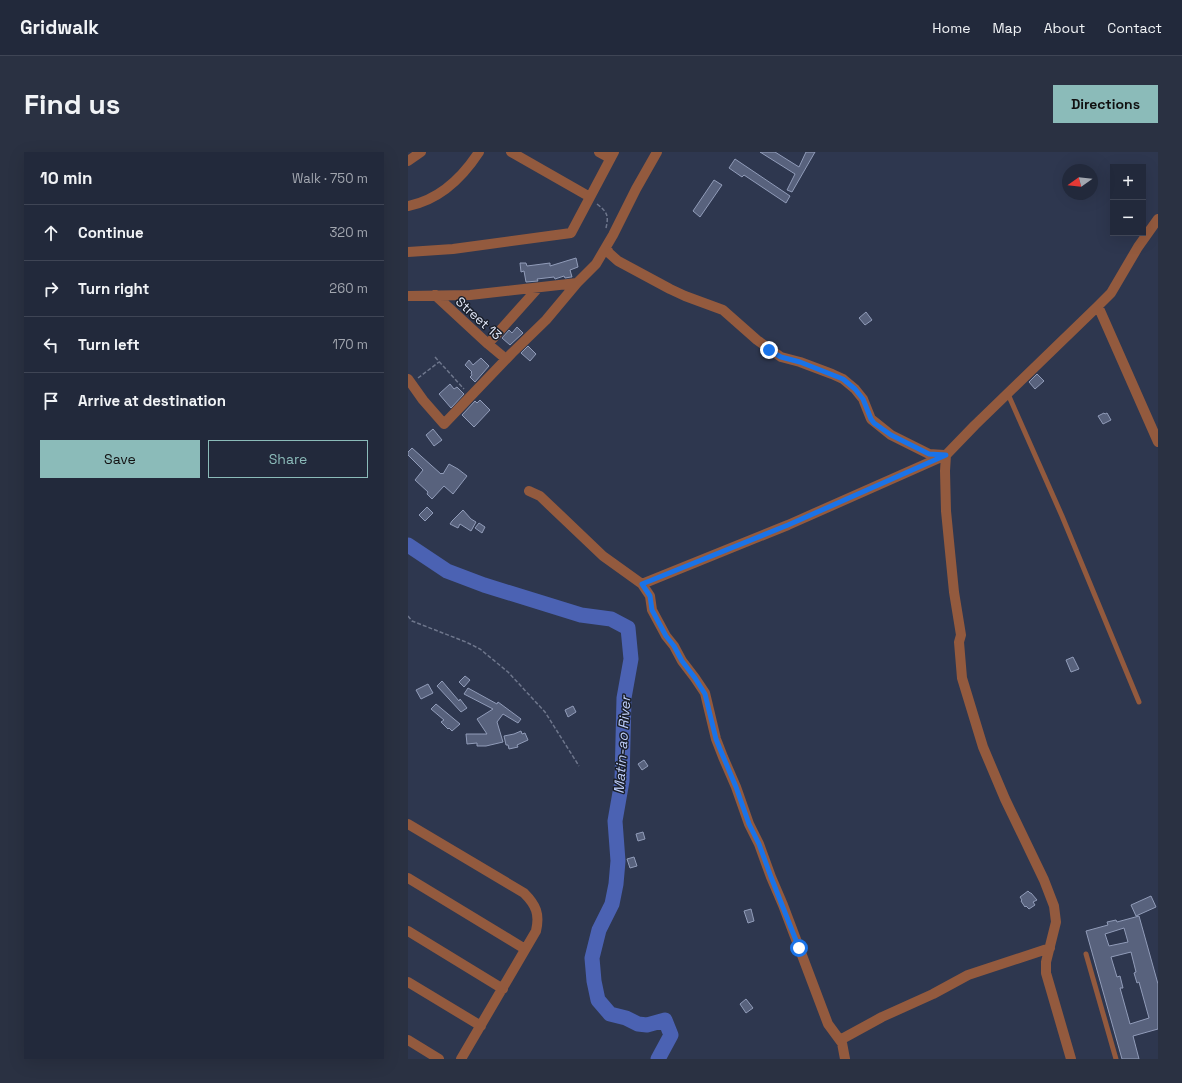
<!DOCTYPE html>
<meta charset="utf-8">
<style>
body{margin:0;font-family:"Space Grotesk",sans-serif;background:#2a3142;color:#f1f3f6}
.controls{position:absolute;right:12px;top:12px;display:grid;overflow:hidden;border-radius:0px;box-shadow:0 4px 16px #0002}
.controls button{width:36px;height:36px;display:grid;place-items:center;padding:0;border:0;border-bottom:1px solid #3f4555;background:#22293b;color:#f1f3f6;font:20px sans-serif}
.compass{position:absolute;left:654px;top:12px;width:36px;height:36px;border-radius:50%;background:#22293b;box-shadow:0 4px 16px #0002;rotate:255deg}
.stop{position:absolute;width:12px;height:12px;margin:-9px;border:3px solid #1a73e8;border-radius:50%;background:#fff}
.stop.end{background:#1a73e8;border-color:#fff;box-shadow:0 1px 4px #0008}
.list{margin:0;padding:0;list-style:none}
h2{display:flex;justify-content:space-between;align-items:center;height:52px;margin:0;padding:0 16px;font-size:17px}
h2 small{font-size:13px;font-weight:400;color:#a2a6af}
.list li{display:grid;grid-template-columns:26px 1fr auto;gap:12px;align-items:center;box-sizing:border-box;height:56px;padding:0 16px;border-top:1px solid #3f4555}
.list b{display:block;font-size:15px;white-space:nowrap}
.list em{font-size:13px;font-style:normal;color:#a2a6af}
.actions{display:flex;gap:8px;padding:12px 16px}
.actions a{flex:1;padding:9px 0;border:1px solid #8bbbb9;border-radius:0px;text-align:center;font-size:14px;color:#8bbbb9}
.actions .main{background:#8bbbb9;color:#111}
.icon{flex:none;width:22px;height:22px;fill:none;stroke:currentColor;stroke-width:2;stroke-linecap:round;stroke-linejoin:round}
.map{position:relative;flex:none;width:750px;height:907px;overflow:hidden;border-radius:0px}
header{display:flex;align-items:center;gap:24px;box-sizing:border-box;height:56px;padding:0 20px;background:#22293b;border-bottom:1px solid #3f4555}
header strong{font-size:19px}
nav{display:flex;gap:22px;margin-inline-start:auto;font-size:14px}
.intro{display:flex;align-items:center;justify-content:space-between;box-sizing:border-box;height:96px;padding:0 24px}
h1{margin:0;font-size:28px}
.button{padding:10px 18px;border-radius:0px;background:#8bbbb9;color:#111;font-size:14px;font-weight:700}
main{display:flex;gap:24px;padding:0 24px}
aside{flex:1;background:#22293b;border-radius:0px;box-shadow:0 4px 16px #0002}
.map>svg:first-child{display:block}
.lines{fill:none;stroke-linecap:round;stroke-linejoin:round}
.river{stroke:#4b62b3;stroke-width:15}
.building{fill:#58627d;stroke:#919cb9;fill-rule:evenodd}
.path{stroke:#6e768c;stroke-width:1.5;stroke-dasharray:4 2;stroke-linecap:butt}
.lane{stroke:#935a3e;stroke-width:5}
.street{stroke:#935a3e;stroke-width:10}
.route{stroke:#1a73e8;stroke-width:5}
.labels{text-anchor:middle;stroke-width:3;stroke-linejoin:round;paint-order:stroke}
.street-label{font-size:13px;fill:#e4eafb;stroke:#1a1f2a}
.water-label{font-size:14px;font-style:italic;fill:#c0d0fc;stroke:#1a1f2a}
</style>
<header>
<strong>Gridwalk</strong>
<nav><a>Home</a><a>Map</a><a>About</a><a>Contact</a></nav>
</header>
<div class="intro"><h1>Find us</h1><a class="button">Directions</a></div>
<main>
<aside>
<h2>10 min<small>Walk · 750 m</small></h2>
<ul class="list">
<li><svg class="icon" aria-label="ahead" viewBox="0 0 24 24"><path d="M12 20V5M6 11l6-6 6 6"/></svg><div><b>Continue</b></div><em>320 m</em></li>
<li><svg class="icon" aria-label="right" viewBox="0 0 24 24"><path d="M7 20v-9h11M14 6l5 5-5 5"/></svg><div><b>Turn right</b></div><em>260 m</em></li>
<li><svg class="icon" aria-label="left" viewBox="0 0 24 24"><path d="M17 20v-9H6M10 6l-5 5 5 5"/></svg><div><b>Turn left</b></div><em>170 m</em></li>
<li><svg class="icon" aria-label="arrive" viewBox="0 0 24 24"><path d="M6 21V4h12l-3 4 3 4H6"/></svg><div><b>Arrive at destination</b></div></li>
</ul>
<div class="actions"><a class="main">Save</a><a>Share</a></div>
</aside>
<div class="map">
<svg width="750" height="907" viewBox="0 0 750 907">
<rect width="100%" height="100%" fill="#2e374f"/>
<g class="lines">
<path class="river" d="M0,393L39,419L76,433L173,463L203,467L220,476L223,507L216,546L214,629L207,669L210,709L208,732L204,752L191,778L184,806L186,829L190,848L202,862L218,866L230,872L239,873L257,868L263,883L250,907"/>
</g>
<path class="building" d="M352,0H367L391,15L398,0H407L384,40L379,38L387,22Z
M327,7L382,44L378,51L336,23L334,25L321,16Z
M306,28L314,33L292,65L285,59Z
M168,106L170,115L162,118L164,125H163L157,126L156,124L147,127L146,125L129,127L130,129L118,130L116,119L113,120L112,111H118L119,114L142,111V114Z
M458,160L464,168L457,173L451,166Z
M109,175L115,181L102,193L94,186L101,178L104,181Z
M120,194L128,202L122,209L113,201Z
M73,206L81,214L67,230L62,225L64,223L63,221L64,220L57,213L61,208L65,213Z
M629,222L636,229L627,237L621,230Z
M42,232L46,237L49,235L56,242L43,256L31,242Z
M72,248L82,258L66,275L54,263L67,249L69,251Z
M696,261L697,262L699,261L703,268L695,272L690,264Z
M25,277L34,288L26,294L18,283Z
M4,296L33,322L34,321L35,322L41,312L50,317L59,324L45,342L36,334L24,347L19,342L20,340L7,328L15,318L0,303V300Z
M19,355L25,361L17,369L11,363Z
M55,358L63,367L68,370L63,379L52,372L50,376L42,372L44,369Z
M71,371L77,375L74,381L67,376Z
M665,505L671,517L663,520L658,508Z
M57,524L62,528L56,535L51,530Z
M34,529L51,549L52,547L59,556L53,560L29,534Z
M20,532L25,541L13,547L8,538Z
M60,536L89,552L90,550L113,567L110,571L95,562L89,570L95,590L78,594H69V591L59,592L58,582H79L69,567L85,557L56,542Z
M28,552L52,572L44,579L41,576L40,577L33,570L36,568L23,557Z
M165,554L168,560L160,565L157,558Z
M113,579L114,582L117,581L120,588L109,593L110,595L101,597L100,593H98L96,584L106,582Z
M236,608L240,614L234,618L230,612Z
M235,680L237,687L230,689L228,682Z
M226,705L229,714L222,716L219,707Z
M620,739L622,741H623L629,748L625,750L627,753L621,757L618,754L617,755L613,749L614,748L612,745Z
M743,744L748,755L728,764L723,753Z
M343,757L346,769L340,771L336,759Z
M731,764L750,832V877L725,884L731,907H714L678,779L700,773L699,770L708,768L709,770ZM716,776L720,790L701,794L697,782ZM723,800L728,820L726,821L729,831L731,830L741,866L722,872L712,836H715L712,824L709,825L703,805Z
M338,847L345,856L338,861L332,852Z"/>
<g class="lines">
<path class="path" d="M189,52C199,60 201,63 198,76
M27,205L56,237
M10,226L31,210
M0,464L4,469L58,490L72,497L100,520L137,560L171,614"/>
<path class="lane" d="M600,242L654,364L731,550
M678,802L708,907"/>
<path class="street" d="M103,0L182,45
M191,0L202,6
M0,9L13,0
M0,54C31,48 54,26 71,0
M198,95L201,101L210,109L262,137L277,144L315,158L349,188L373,205L392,210L424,222L435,227L447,237L455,247L463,267L483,283L521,302L536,303
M0,100L45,97L163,81L206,0
M27,143L80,192L98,207
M0,144L62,143L169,131
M690,154L750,290
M80,192L130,136
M0,227L15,248L36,272L104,201L138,168L169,131L188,112L205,83L228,37L249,0
M538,303L537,319L538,359L546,440L553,483L551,490L554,526L575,595L597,647L636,728L646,754L648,770L638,810V821L663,907
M121,339L132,344L195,404L234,432L242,444L244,458L258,484L266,494L274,509L287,526L297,541L308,587L315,605L328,635L341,672L351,692L363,725L375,753L420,872L434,891L437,907
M234,432L380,373L538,303L567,273L690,154L703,141L730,95L750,67
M0,672L116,741C128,753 132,762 128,779L53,907
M0,726L117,797
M0,779L95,837
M0,830L73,874
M0,888L31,907
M432,888L474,865L525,842L560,823L642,796"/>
</g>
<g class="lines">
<path class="route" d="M361,198L373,205L392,210L435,227L447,237L455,247L463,267L466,271L483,283L521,302L538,303L380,373L234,432L242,444L244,458L258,484L266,494L274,509L287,526L297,542L308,587L312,597L328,635L341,672L351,692L363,725L391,796"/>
</g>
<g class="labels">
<g class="street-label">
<text transform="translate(71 166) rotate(42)" y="5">Street 13</text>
</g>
<g class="water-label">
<text transform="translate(214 593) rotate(-86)" y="5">Matin-ao River</text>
</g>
</g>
</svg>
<div class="controls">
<button>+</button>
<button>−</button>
</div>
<svg class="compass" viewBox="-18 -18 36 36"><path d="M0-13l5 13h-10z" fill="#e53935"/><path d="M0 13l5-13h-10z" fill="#a2a6af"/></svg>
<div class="stop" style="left:391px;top:796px"></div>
<div class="stop end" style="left:361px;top:198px"></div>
</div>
</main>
